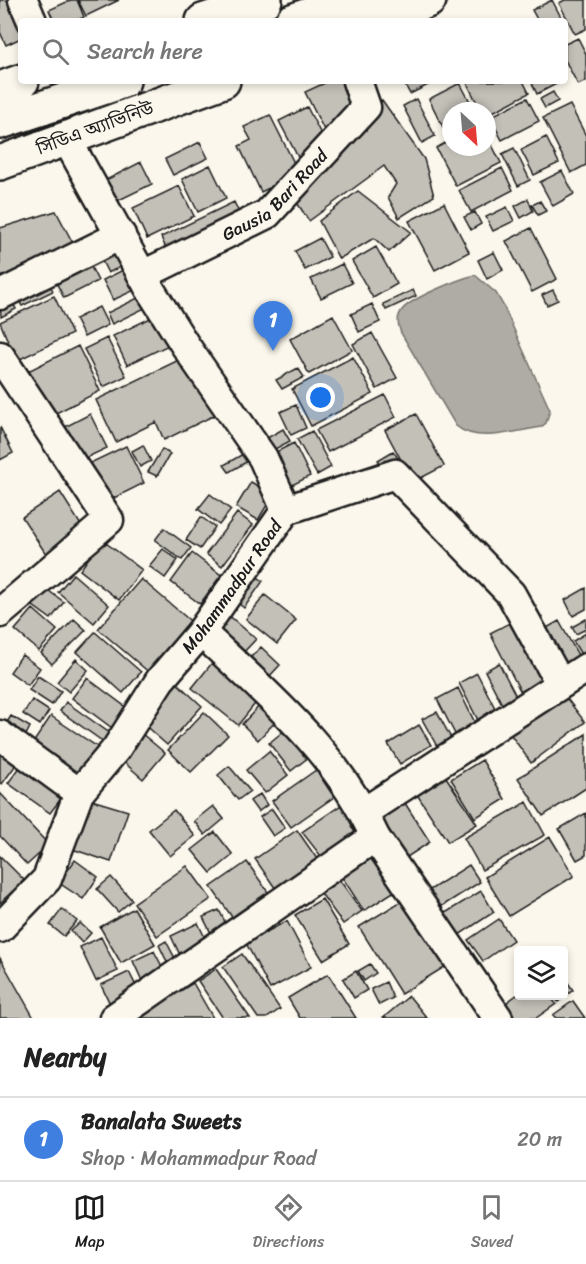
<!DOCTYPE html>
<meta charset="utf-8">
<style>
body{margin:0;font-family:Sriracha,"Noto Sans Bengali",sans-serif;background:#f2f2f2;color:#222}
.controls{position:absolute;right:18px;bottom:18px;display:grid;overflow:hidden;border-radius:6px;box-shadow:0 3px 9px #0003}
.controls button{width:54px;height:54px;display:grid;place-items:center;padding:0;border:0;border-bottom:2px solid #e0e0e0;background:#fff;color:#222;font:30px sans-serif}
.compass{position:absolute;left:442px;top:102px;width:54px;height:54px;border-radius:50%;background:#fff;box-shadow:0 3px 9px #0003;rotate:154deg}
.you{position:absolute;left:321px;top:398px;width:21px;height:21px;margin:-15px;border:4px solid #fff;border-radius:50%;background:#1a73e8;box-shadow:0 0 0 9px #1a73e833}
.badge{display:grid;place-items:center;width:39px;height:39px;border-radius:50%;background:#1c1c1c;color:#fff;font-size:20px;font-weight:700}
.pin{position:absolute;translate:-50% -50px;filter:drop-shadow(0 2px 3px #0008)}
.pin::after{content:'';position:absolute;top:32px;width:21px;height:18px;background:inherit;clip-path:polygon(0 0,100% 0,50% 100%)}
.list{margin:0;padding:0;list-style:none}
h2{display:flex;justify-content:space-between;align-items:center;height:78px;margin:0;padding:0 24px;font-size:26px}
h2 small{font-size:20px;font-weight:400;color:#767676}
.list li{display:grid;grid-template-columns:39px 1fr auto;gap:18px;align-items:center;box-sizing:border-box;height:84px;padding:0 24px;border-top:2px solid #e0e0e0}
.list b{display:block;font-size:22px;white-space:nowrap}
.list p{margin:0;font-size:20px;white-space:nowrap;color:#767676}
.list em{font-size:20px;font-style:normal;color:#767676}
.icon{flex:none;width:33px;height:33px;fill:none;stroke:currentColor;stroke-width:2;stroke-linecap:round;stroke-linejoin:round}
.map{position:relative;flex:none;width:586px;height:1018px;overflow:hidden}
.search{position:absolute;background:#fff;box-shadow:0 3px 9px #0003;left:18px;right:18px;top:18px;height:66px;display:flex;align-items:center;gap:15px;box-sizing:border-box;padding:0 21px;border-radius:6px;color:#767676;font-size:22px}
.sheet{height:162px;background:#fff}
nav{display:flex;justify-content:space-around;align-items:center;box-sizing:border-box;height:84px;border-top:2px solid #e0e0e0;background:#fff;font-size:16px;color:#767676}
nav a{display:grid;justify-items:center;gap:3px}
nav .on{color:#1c1c1c}
.map>svg:first-child{display:block}
.water{fill:#afaca5;stroke:#74726e;stroke-width:1.5}
.building{fill:#c3c0b8;stroke:#1c1c1c;stroke-width:1.5}
.lines{fill:none;stroke-linecap:round;stroke-linejoin:round}
.minor-casing{stroke:#1c1c1c;stroke-width:33}
.trunk-casing{stroke:#1c1c1c;stroke-width:38}
.minor{stroke:#fbf7ec;stroke-width:28}
.trunk{stroke:#fbf7ec;stroke-width:33}
.labels{text-anchor:middle;stroke-width:4.5;stroke-linejoin:round;paint-order:stroke}
.street-label{font-size:18px;fill:#1c1c1c;stroke:#fbf7ec}
</style>
<div class="map">
<svg width="586" height="1018" viewBox="0 0 586 1018">
<rect width="100%" height="100%" fill="#fbf7ec"/>
<filter id="ink" filterUnits="userSpaceOnUse"><feTurbulence type="fractalNoise" baseFrequency=".0167" numOctaves="2"/><feDisplacementMap in="SourceGraphic" scale="12" xChannelSelector="R" yChannelSelector="G"/><feConvolveMatrix kernelMatrix="1 2 1 2 8 2 1 2 1" color-interpolation-filters="sRGB"/></filter>
<g filter="url(#ink)">
<path class="water" d="M475,275L496,293L503,305L550,410L546,423L541,427C515,431 477,444 456,426L401,333C398,325 396,318 402,310C411,298 459,279 475,275Z"/>
<path class="building" d="M0,0H13L21,21V38L6,45L0,32Z
M71,0H77L84,17L76,21H54L49,10Z
M78,0H119L86,16Z
M552,0L563,21H538L532,10Z
M565,0H586V29L575,34L559,3Z
M578,38L586,54V81L578,85L565,60V44Z
M329,81H343L357,111L329,140L305,92Z
M403,81H436L410,94Z
M466,81H523L529,93L487,115V111H481Z
M531,81H562L537,94Z
M460,83L475,111H451V131L446,133L429,99Z
M553,92L558,101L545,108L540,99Z
M527,98L539,121L502,140L490,117Z
M416,99L435,136L422,143L403,106Z
M382,100L424,159L434,196L399,218L388,197L396,184L384,166L309,221L290,192Z
M570,105L586,136V165L571,173L543,118Z
M307,107L326,144L299,159L279,121Z
M270,115L299,173L261,192L239,146L251,140L244,127Z
M487,135L501,163L456,186L436,148L451,140V147H487Z
M546,137L559,163L534,175L521,150Z
M200,142L208,158L173,175L165,159Z
M514,148L530,180L518,186L502,154Z
M141,162L152,184L117,201L106,180Z
M210,165L226,198L198,212L182,179Z
M502,168L513,190L471,212L459,190Z
M562,171L574,194L553,206L540,182Z
M179,186L194,216L147,239L133,208Z
M358,191L411,232L389,252L374,238L339,259L319,221Z
M528,199L533,211L521,218L515,206Z
M540,201L546,211L538,215L532,205Z
M234,202L241,217L168,253L161,237Z
M444,203L469,252L435,270L409,221Z
M507,207L514,221L493,231L486,217Z
M56,211L76,249L0,289V228Z
M475,212L481,224L471,230L464,217Z
M531,228L557,279L532,292L506,241Z
M320,238L330,257L305,270L295,251Z
M376,247L397,284L373,298L352,261Z
M115,250L122,266L108,273L100,257Z
M494,252L503,270L487,279L478,260Z
M342,264L352,283L321,298L311,279Z
M90,265L98,281L64,298L56,282Z
M127,268L137,289L113,300L103,280Z
M46,278L53,291L22,306L15,293Z
M413,290L416,296L386,310L383,304Z
M553,290L558,300L547,305L542,295Z
M54,296L72,334L16,361L0,322Z
M142,296L147,307L112,324L107,313Z
M11,299L16,309L1,317L0,304Z
M372,304L380,322L359,332L351,314Z
M99,307L108,325L84,337L75,319Z
M161,313L175,342L127,365L113,336Z
M333,315L352,350L309,374L290,339Z
M372,333L397,378L377,389L353,344Z
M107,338L126,376L103,387L84,349Z
M78,346L100,391L44,419L22,374Z
M187,356L215,415L164,440L156,422L116,442L96,400Z
M353,357L373,394L311,426L292,389Z
M298,368L304,377L282,389L276,380Z
M385,395L396,417L328,452L316,430Z
M296,405L306,428L291,435L280,412Z
M90,414L107,448L77,462L61,429Z
M416,414L444,466L413,482L385,430Z
M0,427L13,453L0,460Z
M283,429L290,441L273,450L267,438Z
M312,431L331,467L317,475L297,439Z
M294,443L310,476L286,488L270,455Z
M143,445L151,461L140,467L132,451Z
M126,446L144,483L106,502L88,464Z
M162,449L170,454L157,476L148,472Z
M393,451L398,458L383,468L378,460Z
M243,454L248,461L229,472L224,465Z
M251,482L273,495L258,520L236,507Z
M60,492L84,530L46,554L22,517Z
M210,494L231,510L219,525L198,509Z
M237,513L253,525L222,566L206,554Z
M201,517L215,527L200,549L186,540Z
M164,528L191,548L182,560L155,540Z
M102,540L142,570L119,600L80,570Z
M163,549L178,560L165,578L149,566Z
M192,553L221,575L200,604L171,582Z
M252,573L263,581L244,608L233,599Z
M73,574L109,605L94,623L58,592Z
M141,579L194,624L151,674L98,629Z
M42,586L64,602L51,619L29,603Z
M586,588V609L573,616L565,600Z
M265,595L296,620L277,644L246,619Z
M33,609L57,630L39,651L15,630Z
M225,612L256,639L242,654L211,627Z
M74,619L86,630L52,664L41,653Z
M517,619L549,683L523,696L490,633Z
M586,619V629L576,634L572,627Z
M559,621L583,664L560,677L536,634Z
M95,632L141,672L123,693L77,652Z
M586,633V663L573,641Z
M261,647L280,665L268,678L249,659Z
M22,655L40,668L28,685L10,672Z
M76,659L88,670L69,692L57,682Z
M212,663L258,700L238,725L192,688Z
M499,663L519,702L505,710L485,671Z
M477,673L498,714L480,724L459,683Z
M38,676L61,691L52,705L29,690Z
M87,678L127,708L112,728L72,698Z
M177,683L202,706L167,745L141,722Z
M458,688L477,727L457,738L437,699Z
M561,691L585,722L531,763L508,731Z
M32,700L49,711L40,725L23,714Z
M264,701L280,717L258,740L242,724Z
M66,702L111,734L105,743L60,711Z
M204,712L228,735L191,772L168,750Z
M437,712L453,742L439,750L422,719Z
M11,716L30,727L26,735L6,724Z
M51,716L105,752L82,785L29,749Z
M291,725L314,753L291,771L269,743Z
M419,725L431,745L400,764L388,744Z
M141,733L165,753L143,779L119,758Z
M586,734V788L543,816L518,778Z
M0,748L18,762L2,784L0,783Z
M269,751L288,775L265,793L246,770Z
M482,760L505,799L475,818L451,779Z
M24,762L66,792L50,813L8,783Z
M229,766L250,791L238,800L218,775Z
M316,770L334,797L291,827L272,801Z
M442,771L477,824L448,842L414,790Z
M0,793L49,845L27,865L0,836Z
M260,794L267,805L258,812L250,801Z
M401,797L430,842L401,861L372,817Z
M85,798L128,811L111,862L69,848Z
M347,801L360,820L351,827L359,837L328,865L302,832Z
M527,802L545,835L482,870L464,838Z
M213,806L224,819L205,835L194,821Z
M272,809L285,828L273,836L260,817Z
M174,810L195,836L170,856L149,830Z
M586,813V855L577,860L559,829Z
M297,830L322,866L280,895L255,859Z
M215,832L233,855L211,873L192,850Z
M550,837L574,876L509,916L485,877Z
M383,851L404,885L364,911L342,877Z
M0,856L24,880L0,903Z
M75,860L98,877L83,899L59,883Z
M247,862L277,905L241,930L211,887Z
M469,865L480,882L436,910L425,893Z
M187,866L211,899L157,936L134,903Z
M111,877L132,900L118,912L97,889Z
M338,878L362,911L343,924L320,892Z
M481,891L494,912L456,937L442,915Z
M413,894L454,961L401,994L359,927Z
M322,899L349,944L323,960L295,915Z
M134,908L155,944L121,963L100,927Z
M62,909L77,921L64,936L50,925Z
M219,910L228,928L212,935L203,917Z
M499,919L513,940L483,961L468,940Z
M287,921L311,967L270,989L246,943Z
M80,923L91,933L82,943L71,931Z
M198,923L208,944L181,957L171,936Z
M101,937L118,971L96,981L80,947Z
M166,941L178,964L170,968L159,945Z
M154,951L166,974L144,985L133,961Z
M242,954L280,1009L267,1018H258L223,967Z
M0,958L34,1018H0Z
M370,964L376,973L364,981L358,971Z
M216,969L250,1018H223L198,981Z
M356,971L367,990L354,998L343,979Z
M129,972L140,994L112,1008L101,985Z
M328,974L356,1018H300L288,998Z
M564,977L573,990L558,1002L553,996H564Z
M386,982L393,998L379,1005L371,989Z
M193,983L213,1018H134Z
M518,994L550,996L556,1004L536,1018H510L502,1006Z
M409,996L427,1018H383Z
M573,1001L585,1018H556L553,1015Z"/>
<g class="lines">
<g class="minor-casing">
<g id="minor">
<path d="M23,0L32,21"/>
<path id="s1" d="M143,275L267,214L366,107L357,81"/>
<path d="M0,295L121,235"/>
<path d="M0,356L109,520L0,613"/>
<path d="M286,510L395,474L511,594L560,683"/>
<path d="M201,632C266,693 338,753 375,837L498,1018"/>
<path d="M0,735L79,793"/>
<path d="M364,812L586,668"/>
<path id="s2" d="M0,928L47,879L79,793L116,749L160,680L201,632L286,510L263,458L185,345L151,291L66,138"/>
<path d="M114,1018L375,837"/>
</g>
</g>
<g class="trunk-casing">
<path id="trunk" d="M203,21L265,0
M292,21L350,0
M333,21L389,0
M380,21L429,0
M0,89L22,81
M0,122L123,81
M0,163L223,81"/>
</g>
<use href="#minor" class="minor"/>
<use href="#trunk" class="trunk"/>
</g>
</g>
<g class="labels">
<g class="street-label">
<text transform="translate(95 128) rotate(-20)" y="6">সিডিএ অ্যাভিনিউ</text>
<text dy="6" stroke="none"><textPath href="#s1" startOffset="156">Gausia Bari Road</textPath></text>
<text dy="6" stroke="none"><textPath href="#s2" startOffset="417">Mohammadpur Road</textPath></text>
</g>
</g>
</svg>
<div class="controls">
<button><svg class="icon" aria-label="layers" viewBox="0 0 24 24"><path d="M12 4l9 5-9 5-9-5zM3 14l9 5 9-5"/></svg></button>
</div>
<svg class="compass" viewBox="-18 -18 36 36"><path d="M0-13l5 13h-10z" fill="#e53935"/><path d="M0 13l5-13h-10z" fill="#767676"/></svg>
<div class="you"></div>
<div class="pin badge" style="left:273px;top:351px;background:#3f7fe0">1</div>
<div class="search"><svg class="icon" aria-label="search" viewBox="0 0 24 24"><circle cx="10" cy="10" r="6"/><path d="M15 15l6 6"/></svg>Search here</div>
</div>
<section class="sheet">
<h2>Nearby<small></small></h2>
<ul class="list">
<li><span class="badge" style="background:#3f7fe0">1</span><div><b>Banalata Sweets</b><p>Shop · Mohammadpur Road</p></div><em>20 m</em></li>
</ul>
</section>
<nav>
<a class="on"><svg class="icon" aria-label="map" viewBox="0 0 24 24"><path d="M3 6l6-2 6 2 6-2v14l-6 2-6-2-6 2zM9 4v14M15 6v14"/></svg>Map</a>
<a><svg class="icon" aria-label="directions" viewBox="0 0 24 24"><path d="M12 3l9 9-9 9-9-9zM9 14v-3h6M13 9l2 2-2 2"/></svg>Directions</a>
<a><svg class="icon" aria-label="saved" viewBox="0 0 24 24"><path d="M7 4h10v16l-5-4-5 4z"/></svg>Saved</a>
</nav>
